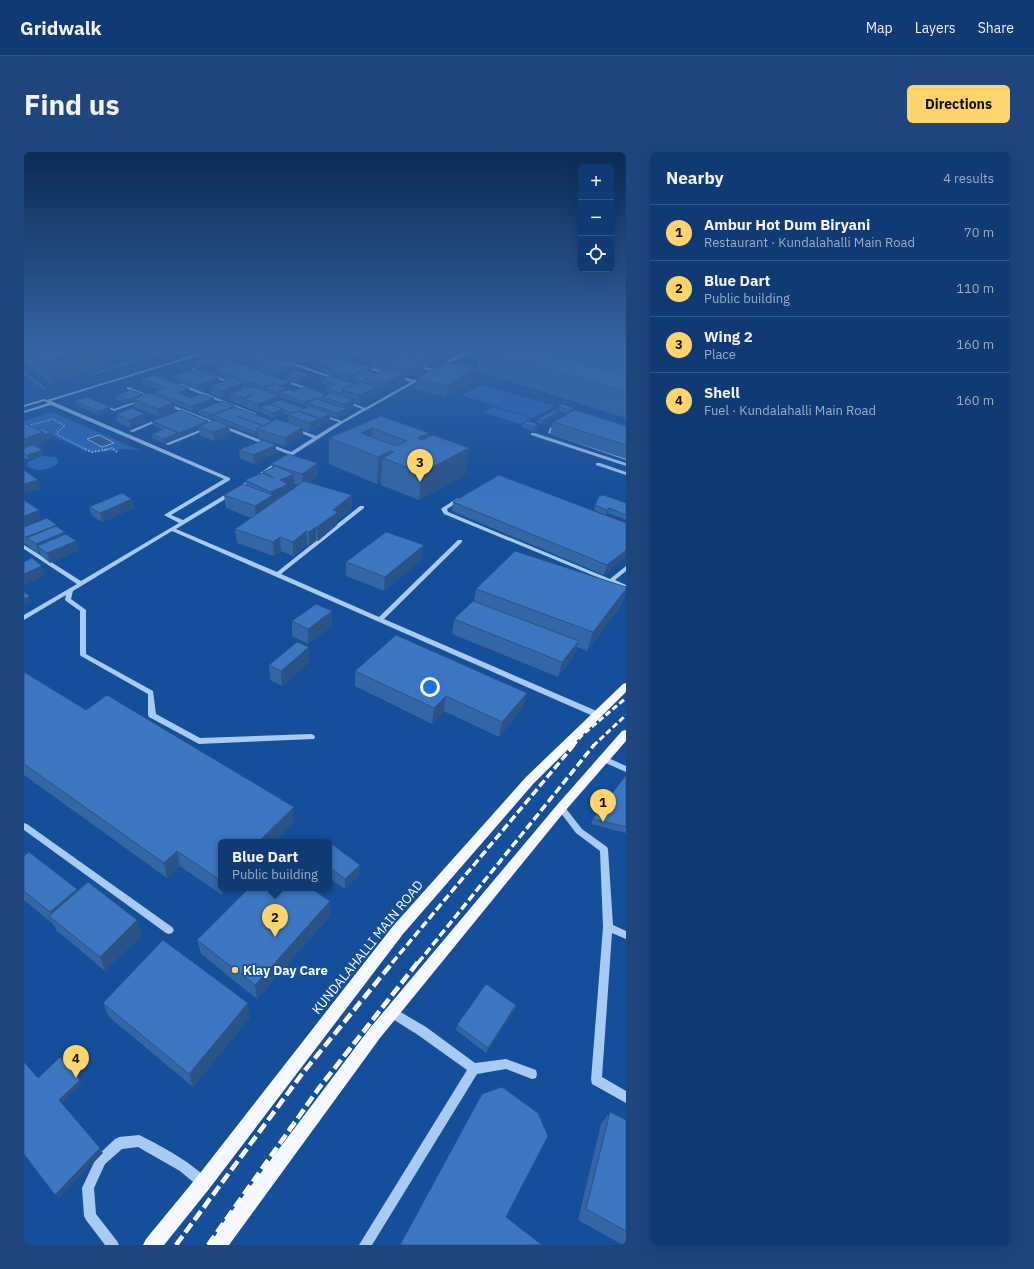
<!DOCTYPE html>
<meta charset="utf-8">
<style>
body{margin:0;font-family:"IBM Plex Sans",sans-serif;background:#1e457c;color:#f1f3f6}
.controls{position:absolute;right:12px;top:12px;display:grid;overflow:hidden;border-radius:6px;box-shadow:0 4px 16px #0002}
.controls button{width:36px;height:36px;display:grid;place-items:center;padding:0;border:0;border-bottom:1px solid #305486;background:#103a74;color:#f1f3f6;font:20px sans-serif}
.you{position:absolute;left:406px;top:535px;width:14px;height:14px;margin:-10px;border:3px solid #fff;border-radius:50%;background:#1a73e8;box-shadow:0 0 0 6px #1a73e833}
.badge{display:grid;place-items:center;width:26px;height:26px;border-radius:50%;background:#ffd56b;color:#111;font-size:13px;font-weight:700}
.pin{position:absolute;translate:-50% -33px;filter:drop-shadow(0 1px 2px #0008)}
.pin::after{content:'';position:absolute;top:21px;width:14px;height:12px;background:inherit;clip-path:polygon(0 0,100% 0,50% 100%)}
.popup{position:absolute;left:194px;top:687px;width:114px;height:52px;box-sizing:border-box;display:grid;place-content:center;border-radius:6px;background:#103a74;filter:drop-shadow(0 1px 3px #0005);font-size:13px;white-space:nowrap;color:#9cadc5}
.popup b{font-size:15px;color:#f1f3f6}
.popup::after{content:'';position:absolute;left:50%;top:100%;margin-left:-8px;border:8px solid transparent;border-top-color:#103a74}
.list{margin:0;padding:0;list-style:none}
h2{display:flex;justify-content:space-between;align-items:center;height:52px;margin:0;padding:0 16px;font-size:17px}
h2 small{font-size:13px;font-weight:400;color:#9cadc5}
.list li{display:grid;grid-template-columns:26px 1fr auto;gap:12px;align-items:center;box-sizing:border-box;height:56px;padding:0 16px;border-top:1px solid #305486}
.list b{display:block;font-size:15px;white-space:nowrap}
.list p{margin:0;font-size:13px;white-space:nowrap;color:#9cadc5}
.list em{font-size:13px;font-style:normal;color:#9cadc5}
.icon{flex:none;width:22px;height:22px;fill:none;stroke:currentColor;stroke-width:2;stroke-linecap:round;stroke-linejoin:round}
.map{position:relative;flex:none;width:602px;height:1093px;overflow:hidden;border-radius:6px}
header{display:flex;align-items:center;gap:24px;box-sizing:border-box;height:56px;padding:0 20px;background:#103a74;border-bottom:1px solid #305486}
header strong{font-size:19px}
nav{display:flex;gap:22px;margin-inline-start:auto;font-size:14px}
.intro{display:flex;align-items:center;justify-content:space-between;box-sizing:border-box;height:96px;padding:0 24px}
h1{margin:0;font-size:28px}
.button{padding:10px 18px;border-radius:6px;background:#ffd56b;color:#111;font-size:14px;font-weight:700}
main{display:flex;gap:24px;padding:0 24px}
aside{flex:1;background:#103a74;border-radius:6px;box-shadow:0 4px 16px #0002}
.map>svg:first-child{display:block}
.green{fill:#2868b8}
.water{fill:#2f5990;stroke:#9bc5f5}
.lines{fill:none;stroke-linecap:round;stroke-linejoin:round}
.path-far1{stroke:#a9caf3;stroke-width:1.5;stroke-dasharray:1 1.5;stroke-linecap:butt}
.path{stroke:#a9caf3;stroke-width:2;stroke-dasharray:1.5 2;stroke-linecap:butt}
.minor{fill:#a9caf3;fill-rule:evenodd}
.major{fill:#f5f9ff;fill-rule:evenodd}
.rail-far2{stroke:#fff;stroke-width:3;stroke-dasharray:6 3;stroke-linecap:butt}
.rail-far1{stroke:#fff;stroke-width:3.5;stroke-dasharray:8 3.5;stroke-linecap:butt}
.rail{stroke:#fff;stroke-width:4.5;stroke-dasharray:11 4.5;stroke-linecap:butt}
.wall{fill:#3466a6;fill-rule:evenodd}
.shaded-wall{fill:#2b5387}
.building{fill:#3d77c1;stroke:#2b5387;fill-rule:evenodd}
.poi-dot{fill:#ffd56b;stroke:#154e9a;stroke-width:1.5}
.labels{text-anchor:middle;stroke-width:3.5;stroke-linejoin:round;paint-order:stroke}
.near-street-label{font-size:13px;fill:#fff;stroke:#154e9a}
.near-poi-label{font-size:13px;font-weight:bold;fill:#fff;stroke:#154e9a;text-anchor:start}
</style>
<header>
<strong>Gridwalk</strong>
<nav><a>Map</a><a>Layers</a><a>Share</a></nav>
</header>
<div class="intro"><h1>Find us</h1><a class="button">Directions</a></div>
<main>
<div class="map">
<svg width="602" height="1093" viewBox="0 0 602 1093">
<rect width="100%" height="100%" fill="#154e9a"/>
<path class="green" d="M461,198H602V239Z
M459,233L531,254L509,266L437,243Z
M469,255L507,266L496,272L459,260Z
M28,260L117,299L99,297L67,301L20,280L0,281V269Z
M17,304L32,305L35,310C28,318 11,321 3,314L4,310Z"/>
<path class="water" d="M75,283L90,291L78,295L63,287Z"/>
<g class="lines">
<path class="path-far1" d="M0,221L21,237
M65,223L146,198
M0,275L29,267L41,274L33,280L34,283L63,298
M80,298L88,296L90,298"/>
<path class="path" d="M61,297L68,300L85,297
M89,297L93,300"/>
<path class="minor" d="M187,198H192L27,249L206,326V328L147,363L159,368L229,326L264,302L141,253V251H143L267,300L289,286L269,278V276H271L292,284L315,270L296,264V262L318,269L338,257L319,250V248H321L341,256L387,230L338,215V213L390,228L399,223H401V225L319,271L269,303L233,328L152,377L253,420L336,354H340V356L257,422L355,465L434,388H438V390L360,467L575,560L576,562L575,564H569L148,379L49,439L47,447L62,458V502L129,539L132,562L176,586L287,582L290,583L291,585L290,587L175,592L125,565L124,563V542L57,504L56,503V459L42,449L41,448L42,443L0,468V463L53,432L0,397V393L57,429L155,371L140,363L200,327L27,253L0,261V259L24,251L20,249L0,255V253L20,247L23,248Z
M223,198H228L246,204L243,205Z
M428,198H433L440,200L444,198H448L417,216H415V214L438,201Z
M262,209H264L316,227L313,228L262,211Z
M391,212L411,218L412,219L410,220L390,214Z
M168,216H170L233,239L230,240L168,218Z
M257,227H259L290,238L287,239L257,229Z
M156,232H158L233,262L230,263L156,234Z
M103,235H105L131,246L128,247L103,237Z
M118,247L121,248L90,259L76,253L79,252L90,257Z
M136,266L139,267L109,280L105,279Z
M535,271L538,272L529,278L528,279L602,305V308L524,281L526,276Z
M183,275L186,276L145,293L141,292Z
M507,281H511L602,311V314L507,283Z
M572,311H576L602,320V323L572,313Z
M434,346L438,347L423,357L424,360L586,427L602,414V419L591,428L602,433V437L420,362L417,357L418,356Z
M580,604L602,614V620L577,609L576,607L577,605Z
M537,653L540,654L558,677L583,695L584,697L589,773L602,779V787L588,781L578,925L602,939V951L568,932L567,928L579,775L576,699L552,681L533,656L534,654Z
M0,671L3,672L148,775L150,778L148,781L145,782L142,781L0,678Z
M368,855L402,875L451,911L482,907L512,918L513,922L512,926L508,927L482,917L453,922L348,1093H335L443,918L394,883L364,864L363,860L364,856Z
M115,983C130,990 179,1016 185,1031L183,1035L179,1037L175,1035L156,1019L114,995L98,997L81,1012L70,1036L72,1062L93,1089L95,1093H81L62,1068L60,1064L58,1036L73,1004L91,987L95,985Z"/>
<path class="major" d="M602,531V540L510,631L379,782L185,1037L140,1093H119L122,1087L173,1025L369,774L502,625L599,532Z
M602,578V589L541,659L356,886L205,1093H186L199,1071L346,876L533,653L598,579Z"/>
<path class="rail-far2" d="M549,594L557,584L602,546
M569,594L602,563"/>
<path class="rail-far1" d="M368,811L550,593
M394,811L570,593"/>
<path class="rail" d="M152,1093L278,922L369,810
M184,1093L295,936L394,810"/>
</g>
<path class="wall" d="M0,198H78L82,214L28,232L0,210Z
M114,198H138L123,203Z
M277,198L352,221L359,218L347,215V211L351,210L344,208V206L342,207L329,203V199H347L349,198H347H423V200L408,206L412,211L403,215L400,214L399,219L382,226H381L380,230L359,239L354,237L353,243L335,251L330,249L329,256L323,259V261L313,266L306,263V270L296,275L295,274V275L285,280L279,277V284L261,294L234,286V283L231,284L189,267V266L188,267L175,262V258L211,254V255L249,269L264,271V263L259,261V262L249,266L236,260H235L221,255V254H220L207,249L206,244L199,246L187,242L186,234L206,227L190,221V217L195,216L191,214L181,218L170,214V210L190,203L267,234L261,236H263V237L303,243L306,241L302,240V236L306,235L297,231V228L332,232L335,231L327,229V228H325L300,220V216L303,215L296,212L295,210L285,206L273,211L261,207V203ZM220,232L226,234L220,236ZM256,245L281,254H283V255L280,256L256,248Z
M292,198H322V201L313,204Z
M456,198H511L602,223V266L453,219Z
M197,200H224L204,207L197,204Z
M228,204L272,217L264,220L262,219V221L254,224L229,215V211L234,210L228,207Z
M452,216L450,227L422,245L392,238V227Z
M261,222L285,223V226L274,231L261,226Z
M150,224L195,230L175,237L150,228Z
M118,227L165,240L159,243L167,246L190,250L168,259L148,251L151,259L135,265L110,255L109,250L104,252L92,247V243L119,242V243L131,244L130,240L137,238L118,231Z
M50,249L87,259L75,263L51,253Z
M534,255L550,256V259L602,274V307L526,282L529,270L544,262L535,259L534,263L518,272L513,271L514,267L533,258Z
M92,262H121L122,270L106,276L93,270Z
M357,264L405,281V286L445,296L441,323L395,348L357,333V330L353,332L305,312V286Z
M128,269L184,271L205,274L206,282L190,289L176,283L175,277L156,285L154,284V286L140,291L128,286V282L139,278L129,273Z
M0,271L14,277L28,280L29,285L21,287L22,292L14,295L19,298L20,302L4,308L0,306Z
M499,271L514,272L513,277L509,279L498,275Z
M215,298L252,301L230,312L216,306Z
M247,312L294,324L285,331L328,357L313,368V373L294,389H292L285,394L283,393L269,404L257,399L250,404L213,391L211,377L227,366L202,356L200,343L222,333L221,328L239,321V320L248,316ZM270,332L275,333L264,341V338L270,335Z
M108,347L110,356L78,370L68,364L65,355Z
M429,350L602,371L580,423L428,359Z
M602,351V368L584,361L582,363L570,358L571,353Z
M33,373V375L42,382L52,389L55,398L26,411L16,403V401L15,402L5,395V394L0,391V375Z
M398,407L360,439L322,424V410Z
M602,435V438L597,454L563,499L553,495L550,504L534,525L428,482L430,467L450,449L452,437Z
M308,459V474L284,492L268,484V469Z
M285,495V510L258,534L246,528L245,513Z
M331,519L503,541L499,556L475,585L420,559L408,572L331,534Z
M0,520L62,558L270,655V670L197,736H205L198,743L156,714L143,726L0,623Z
M602,623V681L567,672L569,667Z
M305,690L336,713L335,723L321,737L305,726Z
M0,704L53,737L54,739L113,768L118,783L81,819L32,778L29,772L0,748Z
M306,749V764L233,847L177,802L173,788Z
M79,851L226,865L169,935L85,865Z
M492,853L491,858L462,901L432,878L433,873Z
M586,960L602,968V1093H599L554,1068L577,972Z"/>
<path class="shaded-wall" d="M57,198H78L82,214L28,232L22,209Z
M122,198H138L123,203Z
M220,198H224V200L204,207V203Z
M321,198H322V201L313,204V201Z
M407,198H423V200L406,207Z
M344,202V206L342,207V203Z
M285,203V206L273,211V207Z
M375,204L374,211L366,214L367,207Z
M412,207V211L403,215V211Z
M191,210V214L181,218V214Z
M400,211L399,219L382,226L383,218Z
M272,213V217L264,220V216Z
M348,216V220L342,218Z
M452,216L450,227L422,245L424,234Z
M262,217V221L254,224V220Z
M338,219L337,223L327,225V228H325L326,224Z
M381,222L380,230L359,239L360,231Z
M285,223V226L274,231V227Z
M195,226V230L175,237L174,233Z
M267,230V234L256,238L255,234Z
M220,231V239L206,242V244L199,246L198,239Z
M252,232L241,236V239H239V235Z
M354,235L353,243L335,251V243Z
M165,236V240L154,245L153,241Z
M263,236V240L255,241V244H254L253,240Z
M318,240V244L316,245V241Z
M119,242L120,246L109,247V250L104,252L103,248Z
M229,242L220,247L221,254H220L219,246Z
M255,244L256,252H246V255L235,256V260L234,252Z
M190,246V250L168,259V254Z
M292,246V250L283,251V254H281V250Z
M330,248L329,256L323,259V261L313,266V261L320,258L321,252Z
M150,251L151,259L135,265L134,257Z
M211,254V258L189,263V266L188,267L187,263Z
M86,255L87,259L75,263L74,259Z
M550,256L549,260L546,262L547,258Z
M259,257V262L249,266V261Z
M535,259L534,263L518,272L519,268Z
M121,262L122,270L106,276L105,268Z
M306,262V270L296,275V266Z
M295,267V275L285,280V271Z
M184,269V274H175V277L156,285L155,281Z
M514,272L513,277L509,279L510,275Z
M205,274L206,282L190,289L189,280Z
M279,275V284L261,294V286Z
M348,276L347,302L337,281Z
M233,279L234,283L231,284V280Z
M19,280H28L29,285L21,287L22,292L0,300V287Z
M154,281V286L140,291L139,287Z
M405,281L403,307L393,286Z
M252,293V301L230,312L229,303Z
M445,296L441,323L395,348L397,321Z
M19,298L20,302L4,308L3,303Z
M366,299V308L359,306L357,330L353,332L354,305Z
M294,311V324L278,335V322Z
M270,322V335L264,338V345L232,368L231,354L247,344V340L256,328Z
M14,328L16,337L0,342V332Z
M328,343V357L313,368V373L294,389L293,375L309,358Z
M108,347L110,356L78,370L76,361Z
M585,356L584,361L582,363L583,358Z
M15,358L17,367L0,374V364Z
M33,373L35,382L3,386L5,394L2,385Z
M292,375V389L285,394V380Z
M282,379L283,393L269,404V390Z
M41,380L44,390L13,394L16,401L15,402L12,392Z
M256,385L257,399L250,404L249,390Z
M52,389L55,398L26,411L23,401Z
M400,393L398,407L360,439L361,425Z
M602,398V405L580,423L583,413Z
M18,414L21,424L0,433V422Z
M602,437L597,454L563,499L569,480Z
M6,444L8,449L0,453V447Z
M308,459V474L284,492V477Z
M555,489L550,504L534,525L538,510Z
M285,495V510L258,534L257,519Z
M503,541L499,556L475,585L478,570Z
M422,544L420,559L408,572L410,556Z
M270,655V670L251,690H234Z
M153,699L156,714L143,726L140,711Z
M336,713L335,723L321,737V727Z
M197,727V736H205L198,743L196,728Z
M53,737L58,752L29,766L26,760Z
M306,749V764L233,847L231,833Z
M113,768L118,783L81,819L76,805Z
M224,851L226,865L169,935L165,922Z
M492,853L491,858L462,901L464,896Z
M56,928L58,932L37,952L35,948Z
M76,996L79,1001L34,1047L31,1043Z"/>
<path class="building" d="M7,198H57L22,209Z
M205,198H220L204,203L197,200Z
M277,198H288L348,216L342,218L352,221L342,226L341,228L340,229L327,225L339,220L338,219L326,224L300,216L312,211L307,212L295,208L299,207L285,203L273,207L261,203Z
M304,198H321L313,201Z
M333,198H343L347,199L344,200V202L342,203L329,199Z
M351,198H355L375,204L367,207L344,200Z
M366,198H382L412,207L403,211L363,199Z
M461,198H511L602,223V239Z
M236,201L272,213L264,216L249,212L262,217L254,220L229,211L240,208L228,204Z
M190,203L267,230L255,234L263,236L253,240L241,236L252,232L239,235L190,217L201,214L191,210L181,214L170,210Z
M378,205L400,211L383,218L360,212Z
M356,208L364,210L360,212V214L359,215L347,211Z
M422,210L452,216L424,234L392,227Z
M171,217L195,226L174,233L150,224Z
M362,217L381,222L360,231L342,226Z
M272,218L285,223L274,227L261,222Z
M130,223L165,236L153,241L167,246L177,242L190,246L168,254L130,240L142,236L118,227Z
M306,224L332,232L318,238V240L316,241L302,236L312,232L297,228Z
M208,226L220,231L198,239L186,234Z
M337,230L354,235L335,243L318,238Z
M228,234L255,244L234,252L220,247L229,242L219,246L206,242Z
M280,235L303,243L298,245V248L292,246L281,250L255,241L265,237L270,239Z
M107,238L119,242L103,248L92,243Z
M125,241L150,251L134,257L109,247Z
M307,241L330,248L321,252L298,245Z
M63,245L86,255L74,259L50,249Z
M292,247L323,257L313,261L283,251Z
M256,248L280,256L275,259V260L274,259L270,261L246,252Z
M198,249L211,254L187,263L175,258Z
M245,252L259,257L249,261L235,256Z
M538,252L550,256L547,258L534,255Z
M285,254L306,262L296,266L275,259Z
M211,255L249,269L240,274L213,264L239,274L233,277V279L231,280L189,263Z
M108,256L121,262L105,268L92,262Z
M157,258L184,269L155,281L128,269Z
M531,258L535,259L519,268L514,267Z
M551,258L602,274V293L529,270Z
M274,259L295,267L285,271L264,263Z
M357,264L405,281L393,286L399,288L409,283L445,296L397,321L359,306L370,300L366,299L354,305L305,286ZM348,276L383,289L372,294L337,281Z
M252,267L279,275L261,286L233,277Z
M190,268L205,274L189,280L175,274Z
M503,269L514,272L510,275L499,271Z
M0,271L19,280L0,287Z
M18,276L28,280L20,283L19,280L14,277Z
M142,276L154,281L139,287L128,282Z
M239,288L252,293L229,303L215,298Z
M8,293L19,298L3,303L0,302V296Z
M264,302L294,311L278,322L247,312Z
M252,314L270,322L256,328L264,332L247,340L221,328L238,321L250,326L239,320Z
M0,318L14,328L0,332Z
M475,323L602,371V398L583,413L429,350Z
M280,329L328,343L309,358L314,360L293,375H292L285,380L282,379L269,390L256,385L249,390L211,377Z
M219,332L249,343L231,354L200,343Z
M98,341L108,347L76,361L65,355Z
M580,343L602,351V363L585,356L583,358L571,353L575,344Z
M0,348L15,358L0,364Z
M23,366L33,373L2,385L0,384V375Z
M32,374L41,380L12,392L3,386Z
M362,380L400,393L361,425L322,410Z
M42,382L52,389L23,401L13,394Z
M491,399L602,435V437L569,480L452,437Z
M8,406L18,414L0,422V410Z
M0,440L6,444L0,447Z
M449,449L555,489L538,510L430,467Z
M292,452L308,459L284,477L268,469Z
M372,483L503,541L478,570L422,544L410,556L331,519Z
M273,490L285,495L257,519L245,513Z
M0,520L62,558L83,543L270,655L234,690H197V727L196,728L153,699L140,711L0,612Z
M602,623V675L569,667Z
M300,687L305,690H297Z
M305,690L336,713L321,727L305,715Z
M5,700L53,737L26,760L0,739V704Z
M64,730L113,768L76,805L25,764Z
M225,736H286L306,749L231,833L173,788Z
M139,788L224,851L165,922L79,851Z
M462,832L492,853L464,896L433,873Z
M36,905L56,928L35,948L76,996L31,1043L0,1002V910L14,926Z
M478,935L514,961L524,984L482,1065L518,1093H376L458,942Z
M586,960L602,968V1079L562,1057Z"/>
<linearGradient id="sky" x2="0" y2="1"><stop stop-color="#0c2b55"/><stop offset="0.56" stop-color="#3563a3"/><stop offset="1" stop-color="#3563a3" stop-opacity="0"/></linearGradient>
<rect width="602" height="351" fill="url(#sky)"/>
<circle class="poi-dot" cx="211" cy="818" r="4"/>
<g class="labels">
<g class="near-street-label">
<text transform="translate(343 795) rotate(-51)" y="5">KUNDALAHALLI MAIN ROAD</text>
</g>
<g class="near-poi-label">
<text x="219" y="823">Klay Day Care</text>
</g>
</g>
</svg>
<div class="controls">
<button>+</button>
<button>−</button>
<button><svg class="icon" aria-label="locate" viewBox="0 0 24 24"><circle cx="12" cy="12" r="6"/><path d="M12 2v4M12 18v4M2 12h4M18 12h4"/></svg></button>
</div>
<div class="you"></div>
<div class="pin badge" style="left:579px;top:670px">1</div>
<div class="pin badge" style="left:251px;top:785px">2</div>
<div class="popup"><b>Blue Dart</b>Public building</div>
<div class="pin badge" style="left:396px;top:330px">3</div>
<div class="pin badge" style="left:52px;top:926px">4</div>
</div>
<aside>
<h2>Nearby<small>4 results</small></h2>
<ul class="list">
<li><span class="badge">1</span><div><b>Ambur Hot Dum Biryani</b><p>Restaurant · Kundalahalli Main Road</p></div><em>70 m</em></li>
<li><span class="badge">2</span><div><b>Blue Dart</b><p>Public building</p></div><em>110 m</em></li>
<li><span class="badge">3</span><div><b>Wing 2</b><p>Place</p></div><em>160 m</em></li>
<li><span class="badge">4</span><div><b>Shell</b><p>Fuel · Kundalahalli Main Road</p></div><em>160 m</em></li>
</ul>
</aside>
</main>
